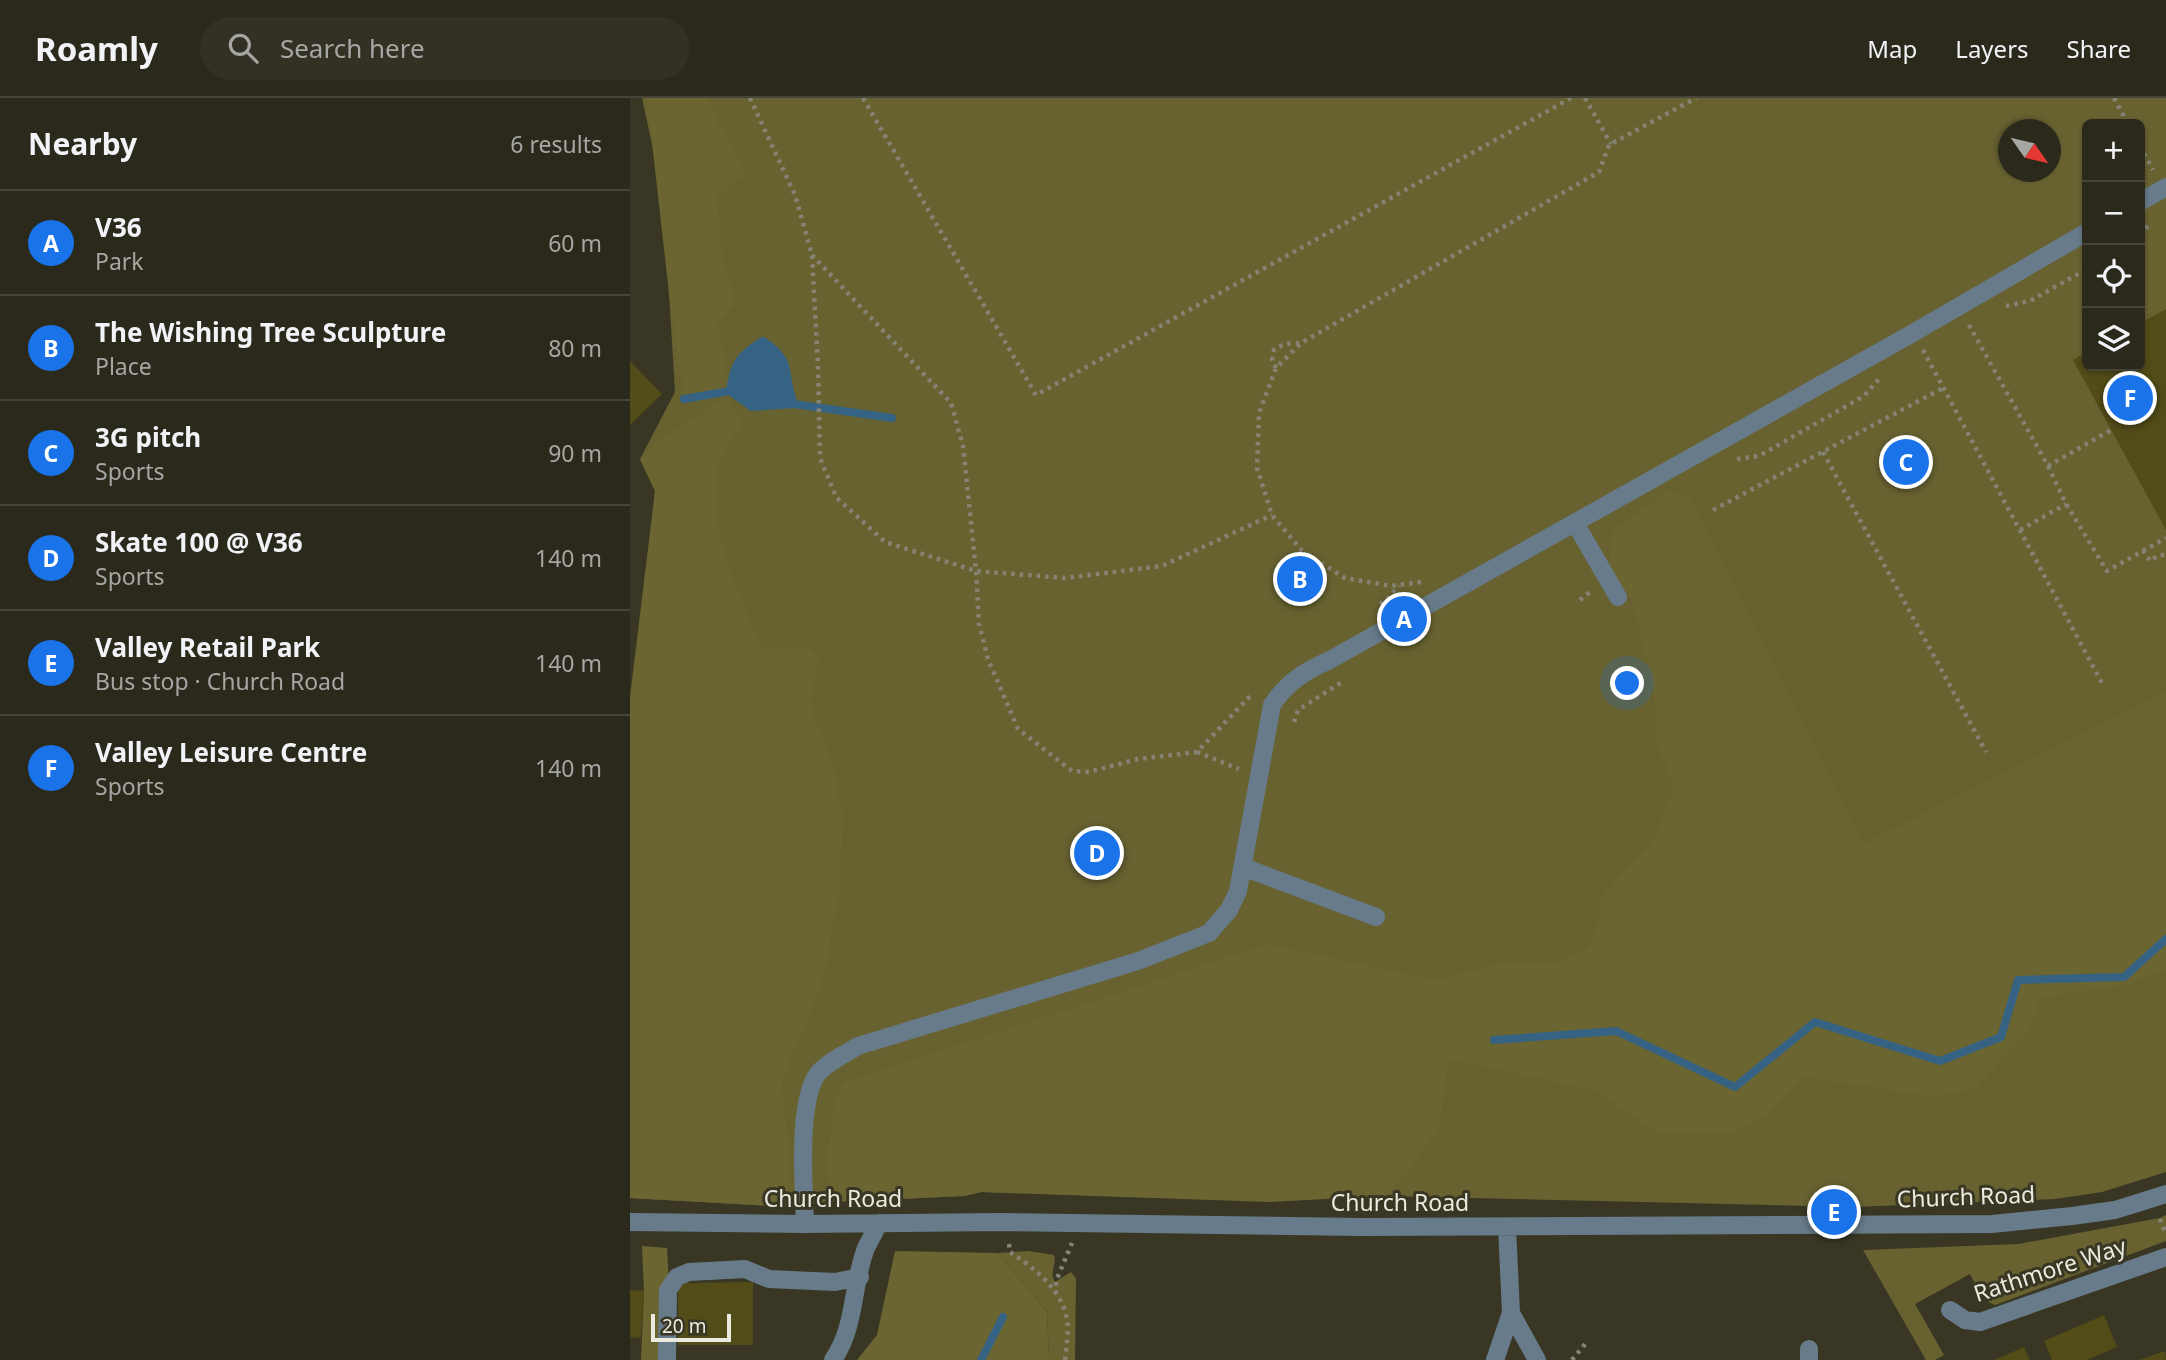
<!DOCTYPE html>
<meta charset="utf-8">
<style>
body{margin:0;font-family:"Noto Sans",sans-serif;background:#333124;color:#f1f3f6}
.controls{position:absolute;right:21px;top:21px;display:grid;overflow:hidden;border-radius:10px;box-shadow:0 2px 5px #0004}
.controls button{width:63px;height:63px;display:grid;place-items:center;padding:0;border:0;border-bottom:2px solid #47453a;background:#2b291b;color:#f1f3f6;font:35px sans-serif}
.compass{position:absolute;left:1368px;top:21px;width:63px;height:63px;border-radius:50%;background:#2b291b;box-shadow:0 2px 5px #0004;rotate:124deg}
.scale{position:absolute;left:21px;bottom:18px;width:80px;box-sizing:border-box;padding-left:7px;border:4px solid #ebeadf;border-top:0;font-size:19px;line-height:24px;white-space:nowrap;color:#ebeadf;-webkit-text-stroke:5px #393724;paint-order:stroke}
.you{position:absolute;left:998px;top:586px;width:24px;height:24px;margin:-18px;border:5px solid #fff;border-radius:50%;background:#1a73e8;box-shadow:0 0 0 10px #1a73e833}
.badge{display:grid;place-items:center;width:46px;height:46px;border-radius:50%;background:#1a73e8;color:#fff;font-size:23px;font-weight:700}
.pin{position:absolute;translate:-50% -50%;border:4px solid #fff;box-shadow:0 2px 7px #0006}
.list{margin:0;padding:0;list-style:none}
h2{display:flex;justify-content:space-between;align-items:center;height:91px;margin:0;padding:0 28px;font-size:30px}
h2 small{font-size:23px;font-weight:400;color:#a6a6a3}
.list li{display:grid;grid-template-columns:46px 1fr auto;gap:21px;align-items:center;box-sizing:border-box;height:105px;padding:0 28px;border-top:2px solid #47453a}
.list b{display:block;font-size:26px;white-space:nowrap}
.list p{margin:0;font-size:23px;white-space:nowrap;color:#a6a6a3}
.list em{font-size:23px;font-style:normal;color:#a6a6a3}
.icon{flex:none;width:38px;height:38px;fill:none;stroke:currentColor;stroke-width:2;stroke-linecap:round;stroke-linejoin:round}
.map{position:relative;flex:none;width:1536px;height:1262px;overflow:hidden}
header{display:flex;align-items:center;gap:42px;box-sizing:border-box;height:98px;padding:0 35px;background:#2b291b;border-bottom:2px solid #47453a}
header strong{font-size:33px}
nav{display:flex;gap:38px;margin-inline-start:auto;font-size:24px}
.search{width:490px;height:63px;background:#333124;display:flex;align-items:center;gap:18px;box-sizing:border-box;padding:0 24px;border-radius:38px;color:#a6a6a3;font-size:26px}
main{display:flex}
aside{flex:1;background:#2b291b}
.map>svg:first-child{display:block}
.green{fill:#686231;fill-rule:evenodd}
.forest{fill:#6b6532}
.water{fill:#366383}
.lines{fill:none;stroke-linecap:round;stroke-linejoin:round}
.stream{stroke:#366383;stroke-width:8}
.building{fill:#524c18}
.path{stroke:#858374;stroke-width:4.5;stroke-dasharray:3.5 5;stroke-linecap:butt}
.minor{stroke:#687b8a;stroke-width:18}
.labels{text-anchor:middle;stroke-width:6;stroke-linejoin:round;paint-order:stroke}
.street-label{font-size:23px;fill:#ebeadf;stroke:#393724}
</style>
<header>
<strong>Roamly</strong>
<div class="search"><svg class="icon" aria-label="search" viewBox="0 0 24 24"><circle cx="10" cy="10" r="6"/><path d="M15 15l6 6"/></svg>Search here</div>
<nav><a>Map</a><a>Layers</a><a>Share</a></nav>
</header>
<main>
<aside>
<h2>Nearby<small>6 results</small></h2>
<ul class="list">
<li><span class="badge">A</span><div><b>V36</b><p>Park</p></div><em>60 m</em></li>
<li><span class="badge">B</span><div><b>The Wishing Tree Sculpture</b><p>Place</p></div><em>80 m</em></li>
<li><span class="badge">C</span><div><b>3G pitch</b><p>Sports</p></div><em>90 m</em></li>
<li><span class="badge">D</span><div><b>Skate 100 @ V36</b><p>Sports</p></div><em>140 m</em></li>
<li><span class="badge">E</span><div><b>Valley Retail Park</b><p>Bus stop · Church Road</p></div><em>140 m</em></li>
<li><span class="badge">F</span><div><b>Valley Leisure Centre</b><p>Sports</p></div><em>140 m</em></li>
</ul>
</aside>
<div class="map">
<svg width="1536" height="1262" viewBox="0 0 1536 1262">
<rect width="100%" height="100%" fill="#393724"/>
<path class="green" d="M12,0H1536V1074L1472,1094L1425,1101L1223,1109L752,1098L571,1101L351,1094L334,1098L200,1104L159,1109L0,1100V650L25,393L10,361L45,294L33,97ZM1457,26H1510V268H1457ZM1378,32H1420V74H1378Z
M1536,1117V1143L1365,1207L1354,1202L1340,1176L1285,1206L1314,1257L1305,1262H1296L1233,1152L1388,1146L1530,1120Z
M398,1153L424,1157C427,1166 419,1175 425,1184L441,1174L446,1180L445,1262H419L417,1214L368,1155Z"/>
<path class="forest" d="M17,0H79L89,27L117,75L87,98L92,158L105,206L88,224L100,293L54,301L39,195Z
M97,299L112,327C105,338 93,351 89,364C73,425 109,492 130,548L137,551L177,550L189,562L179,604L201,661L213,721L210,789L192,885L176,927L162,956L152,986L158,1043L159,1109L0,1100V599L25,393L10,361L30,341Z
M1038,393L1059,398L1233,746L1536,594V872L1491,887L1410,900L1399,933L1346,989L1308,999L1173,979L1136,1018L1106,1034L1028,1035L965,992L818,961L810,1027L776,1077L752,1098L640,1104L351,1094L334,1098L200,1104L198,1059L203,1010L214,985L637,846L806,882L867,867H924L958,850L968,825L970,800L1025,741L1044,688L1026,642L1024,592L1003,505L979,466L983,432Z
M12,1148L37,1150L43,1262H11L14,1193Z
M265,1153L368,1155L417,1214L419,1262H227L247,1237Z"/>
<path class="water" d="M137,246C158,258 162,283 157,306L122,309L100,293C103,271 113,252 137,246Z"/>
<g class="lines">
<path class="stream" d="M100,293C104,265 109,258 133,243C165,264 152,277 164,306
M54,301L100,293L122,309L164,306L262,320
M864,942L986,933L1105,989L1185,924L1310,963L1371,939L1388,882L1494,879L1536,841
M351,1262L373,1219"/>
</g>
<path class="building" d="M1536,211V432L1443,262L1457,254V268H1510V225Z
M0,263L32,296L0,327Z
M123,1184V1247H48V1194L41,1189L54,1185Z
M0,1192L14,1193L11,1240L0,1239Z
M1474,1217L1487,1249L1457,1262H1422L1414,1243Z
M1394,1249L1400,1262H1364Z
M1535,1253L1536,1262H1509Z"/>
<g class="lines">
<path class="path" d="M120,0L165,97L182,157L188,268L190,360L206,399L255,444L346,473L435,480L532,468L642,417
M233,0L406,297L941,0
M955,0L981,46
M1484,0L1498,26
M1510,48L1523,72
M1510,137L1521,124
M182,157L321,305L333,348L346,473L349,526L358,561L388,631L442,673L459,674L508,661L567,654L621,597
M1376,208L1400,203L1457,171
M1339,227L1418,368L1481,332
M1293,252L1473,587
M646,270L642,262L644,252L654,246L670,245
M1193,354L1356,654
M1107,361L1129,358L1234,298L1249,281
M1418,368L1436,406L1477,473L1536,440
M1083,412L1313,290
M1390,432L1436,406
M1513,452L1520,463L1529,457H1536
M791,484L761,488L715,480L672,453L642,417L627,370L629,315L646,270L671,245L969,74L979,47L1066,0
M950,502L960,494
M750,506L758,500L769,488
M664,624L668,612L712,584
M567,654L609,671
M1530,1121L1536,1136
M379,1146L380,1154C404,1170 432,1191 437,1222C439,1234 436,1250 435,1262
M426,1196V1183L442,1145
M942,1262L956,1245"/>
<path class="minor" d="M1510,104L1536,89
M945,425L988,499
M613,769L746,819
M0,1124L175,1126L369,1124L732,1129L1362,1126L1442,1118L1485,1112L1536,1096
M175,1126C174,1091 166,995 191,972C202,962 216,955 228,948L508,863L579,835L599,812L608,793L642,607C657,584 675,573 700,562L1283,235L1457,134
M1320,1212L1335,1222L1350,1224L1536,1159
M881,1215L907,1262
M37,1262L38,1192L47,1179L59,1174L115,1171L139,1181L205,1184L230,1179
M203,1262C226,1229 222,1186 236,1150C240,1142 245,1133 249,1125
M865,1262L881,1215L877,1129
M1179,1262V1251"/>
</g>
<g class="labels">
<g class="street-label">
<text transform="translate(1336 1099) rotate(-2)" y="8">Church Road</text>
<text x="203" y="1109">Church Road</text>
<text x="770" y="1113">Church Road</text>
<text transform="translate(1420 1172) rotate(-18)" y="8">Rathmore Way</text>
</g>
</g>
</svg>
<div class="controls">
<button>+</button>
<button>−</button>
<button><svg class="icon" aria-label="locate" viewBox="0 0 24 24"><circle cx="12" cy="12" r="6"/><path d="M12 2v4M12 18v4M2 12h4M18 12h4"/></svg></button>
<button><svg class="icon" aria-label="layers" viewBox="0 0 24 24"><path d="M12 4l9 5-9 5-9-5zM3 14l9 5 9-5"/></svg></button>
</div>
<svg class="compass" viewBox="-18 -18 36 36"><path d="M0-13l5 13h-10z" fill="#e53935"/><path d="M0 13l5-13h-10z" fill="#a6a6a3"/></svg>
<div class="scale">20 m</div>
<div class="you"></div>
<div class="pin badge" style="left:774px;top:521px">A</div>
<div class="pin badge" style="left:670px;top:481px">B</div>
<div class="pin badge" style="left:1276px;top:364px">C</div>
<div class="pin badge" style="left:467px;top:755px">D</div>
<div class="pin badge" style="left:1204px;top:1114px">E</div>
<div class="pin badge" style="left:1500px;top:300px">F</div>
</div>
</main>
